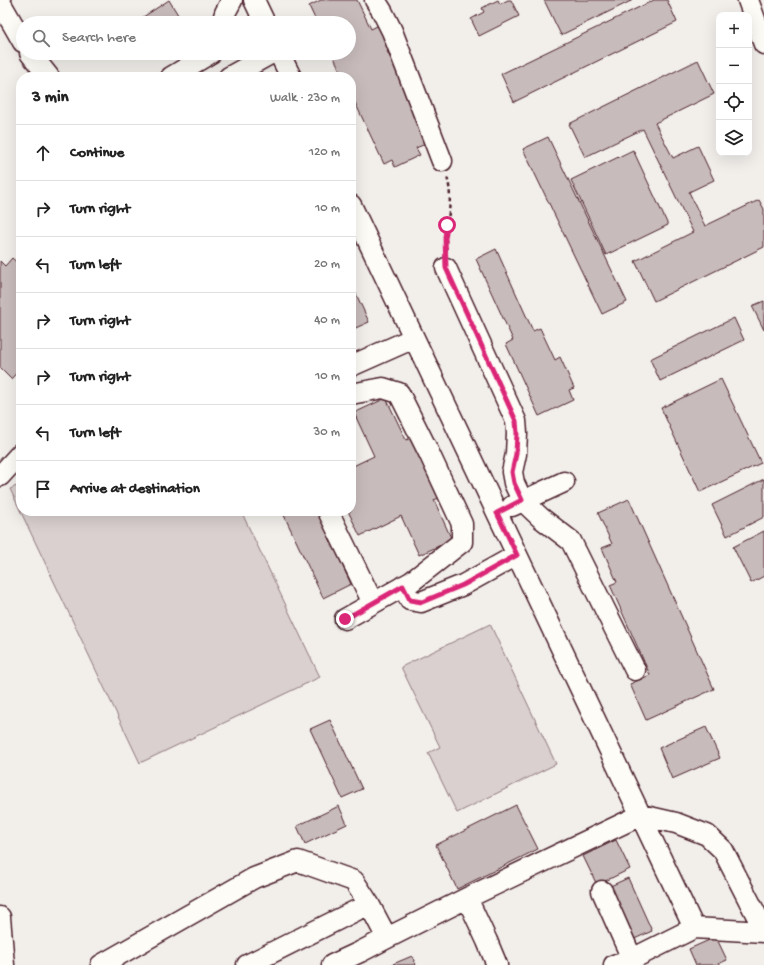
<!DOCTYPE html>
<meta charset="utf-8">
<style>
body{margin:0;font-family:"Gochi Hand",sans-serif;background:#f6f6f6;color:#222}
.controls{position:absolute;right:12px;top:12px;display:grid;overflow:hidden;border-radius:8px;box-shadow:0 4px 16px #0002}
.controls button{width:36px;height:36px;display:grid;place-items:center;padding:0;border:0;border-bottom:1px solid #e0e0e0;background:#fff;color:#222;font:20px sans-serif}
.stop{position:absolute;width:12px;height:12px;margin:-9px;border:3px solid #db2777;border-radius:50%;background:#fff}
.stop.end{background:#db2777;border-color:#fff;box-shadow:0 1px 4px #0008}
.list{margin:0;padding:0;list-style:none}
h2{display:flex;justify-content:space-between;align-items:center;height:52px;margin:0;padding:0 16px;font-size:17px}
h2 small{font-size:13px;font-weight:400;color:#767676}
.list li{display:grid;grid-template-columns:26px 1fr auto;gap:12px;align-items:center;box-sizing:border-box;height:56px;padding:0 16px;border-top:1px solid #e0e0e0}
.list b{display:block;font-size:15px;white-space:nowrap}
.list em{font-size:13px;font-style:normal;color:#767676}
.icon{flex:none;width:22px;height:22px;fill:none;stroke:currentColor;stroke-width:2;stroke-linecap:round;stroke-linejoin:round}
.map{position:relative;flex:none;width:764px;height:965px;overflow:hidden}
.search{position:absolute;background:#fff;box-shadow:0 4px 16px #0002;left:16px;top:16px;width:340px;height:44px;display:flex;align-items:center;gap:10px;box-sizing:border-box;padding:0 14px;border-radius:22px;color:#767676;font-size:15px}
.panel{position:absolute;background:#fff;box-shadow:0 4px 16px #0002;left:16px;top:72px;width:340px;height:444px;border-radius:16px}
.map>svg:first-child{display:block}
.grass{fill:#d9d0cf;stroke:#92787d}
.building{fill:#c8bbbb;stroke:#4a1f2b}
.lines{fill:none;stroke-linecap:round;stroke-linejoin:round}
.minor-casing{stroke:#4a1f2b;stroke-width:23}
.path{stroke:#4a1f2b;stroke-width:2.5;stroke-dasharray:4 3;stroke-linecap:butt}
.minor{stroke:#fdfcf7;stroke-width:20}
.route{stroke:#db2777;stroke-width:5}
</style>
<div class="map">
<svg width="764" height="965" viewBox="0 0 764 965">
<rect width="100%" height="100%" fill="#f2efeb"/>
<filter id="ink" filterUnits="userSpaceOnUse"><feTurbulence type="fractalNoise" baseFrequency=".025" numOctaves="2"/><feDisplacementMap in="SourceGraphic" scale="8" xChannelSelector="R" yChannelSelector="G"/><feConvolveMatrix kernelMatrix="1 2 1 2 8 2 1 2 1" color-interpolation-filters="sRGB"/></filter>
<g filter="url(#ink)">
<path class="grass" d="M21,484V511H241L320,677L140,763L10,489Z
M490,624L556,764L457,813L428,753L440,747L401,667Z"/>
<path class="building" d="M169,0L183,23H134Z
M321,0H357L371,29L379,25L390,49L387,51L430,142L416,148L420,155L395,167L392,160L384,164L351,94V77H343L332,53H349V23H317L309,6Z
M498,0L500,4L508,0H511L519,16L479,36L471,19L484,12L482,8Z
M544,0H633L561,35Z
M654,0H667L677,22L514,102L501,74Z
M698,60L714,94L655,123L673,158L698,146L714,180L689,192L705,226L759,200L764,209V247L654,301L635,261L693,232L643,129L585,157L569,124Z
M548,137L627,302L602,314L523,149Z
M633,150L668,225L606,255L571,180Z
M496,249L533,331L540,328L555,360L560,357L574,388L569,390L573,400L539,416L506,344L513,340L476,259Z
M12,258L21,266V368L11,379L0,368V261L5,266Z
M351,283L369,322L351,330Z
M764,301V330L752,306Z
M734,318L744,340L660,381L650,359Z
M721,379L761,463L700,492L661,408Z
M386,398L406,440L416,436L444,496L434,500L452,540L419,555L401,516L360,536L348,511H351V467L374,456L354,413Z
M764,479V517L727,536L712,505Z
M629,499L714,689L646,720L630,684L650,675L610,585L617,582L602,548L612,544L598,513Z
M282,511H317L351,584L323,598Z
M764,531V576L751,583L733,547Z
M330,720L362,789L342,798L310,729Z
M706,727L720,758L672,779L659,748Z
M516,805L538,849L457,889L436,845Z
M339,806L347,824L305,844L297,826Z
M616,840L630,869L597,885L583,856Z
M628,878L652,931L630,941L606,888Z
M716,937L727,960L716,965H696L689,949Z
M412,956L416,965H393V964Z"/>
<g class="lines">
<g class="minor-casing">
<path id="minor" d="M254,0L265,23
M375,0L382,11L392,31L442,161
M748,0L764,44
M0,2L23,42
M222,23L225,13L232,0
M30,53L49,77
M279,53L291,77
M171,77L211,53
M229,77L272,53
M351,205L694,928
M446,268L516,421L517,433L516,454L512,472L514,483L522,500L541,518L571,541L635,670
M351,366L414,338
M0,476L21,453
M512,506L564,482
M328,511L373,603
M403,586L410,600L421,602L463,585L517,555
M345,619L411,582L462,542V524L429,453L399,393L383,388L351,394
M602,891L632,959
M467,898L487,941L497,965
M0,917L4,965
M101,965L254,878L298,861L354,881L369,904L387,938
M247,965L369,904
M332,965L360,952L387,938L467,898L641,815L676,823L707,835L723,850L764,930
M614,965L632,959L694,928L764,932"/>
</g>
<path class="path" d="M446,251C446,246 445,241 446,236C448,216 453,197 447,177"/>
<use href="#minor" class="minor"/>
</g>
</g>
<g class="lines" filter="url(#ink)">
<path class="route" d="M345,619L403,586L410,600L422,602L463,585L517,555L497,513L522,500L514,483L512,472L516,454L517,433L516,421L446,268L445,237L447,225"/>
</g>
</svg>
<div class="controls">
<button>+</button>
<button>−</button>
<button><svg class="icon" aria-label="locate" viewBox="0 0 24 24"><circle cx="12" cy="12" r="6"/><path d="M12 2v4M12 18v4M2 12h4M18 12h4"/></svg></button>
<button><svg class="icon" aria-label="layers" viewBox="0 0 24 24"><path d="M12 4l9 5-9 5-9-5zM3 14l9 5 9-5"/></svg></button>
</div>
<div class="stop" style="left:447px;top:225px"></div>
<div class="stop end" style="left:345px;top:619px"></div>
<div class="search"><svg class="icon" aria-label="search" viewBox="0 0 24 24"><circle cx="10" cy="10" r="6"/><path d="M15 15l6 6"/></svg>Search here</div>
<section class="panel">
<h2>3 min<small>Walk · 230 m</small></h2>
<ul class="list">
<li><svg class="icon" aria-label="ahead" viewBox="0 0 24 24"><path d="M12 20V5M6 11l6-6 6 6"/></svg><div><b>Continue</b></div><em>120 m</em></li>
<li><svg class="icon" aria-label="right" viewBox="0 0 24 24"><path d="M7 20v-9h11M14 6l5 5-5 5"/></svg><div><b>Turn right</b></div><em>10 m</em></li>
<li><svg class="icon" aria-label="left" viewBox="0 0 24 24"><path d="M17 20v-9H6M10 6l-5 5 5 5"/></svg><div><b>Turn left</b></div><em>20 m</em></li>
<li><svg class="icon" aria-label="right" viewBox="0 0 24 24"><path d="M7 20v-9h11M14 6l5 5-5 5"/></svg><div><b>Turn right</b></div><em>40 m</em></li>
<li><svg class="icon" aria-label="right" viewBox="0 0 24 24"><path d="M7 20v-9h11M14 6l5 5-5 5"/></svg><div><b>Turn right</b></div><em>10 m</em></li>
<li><svg class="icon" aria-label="left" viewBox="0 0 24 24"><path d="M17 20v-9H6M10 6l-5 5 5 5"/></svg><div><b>Turn left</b></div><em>30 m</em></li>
<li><svg class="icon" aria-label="arrive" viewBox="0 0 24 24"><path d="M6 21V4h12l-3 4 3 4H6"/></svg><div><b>Arrive at destination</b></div></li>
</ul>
</section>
</div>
